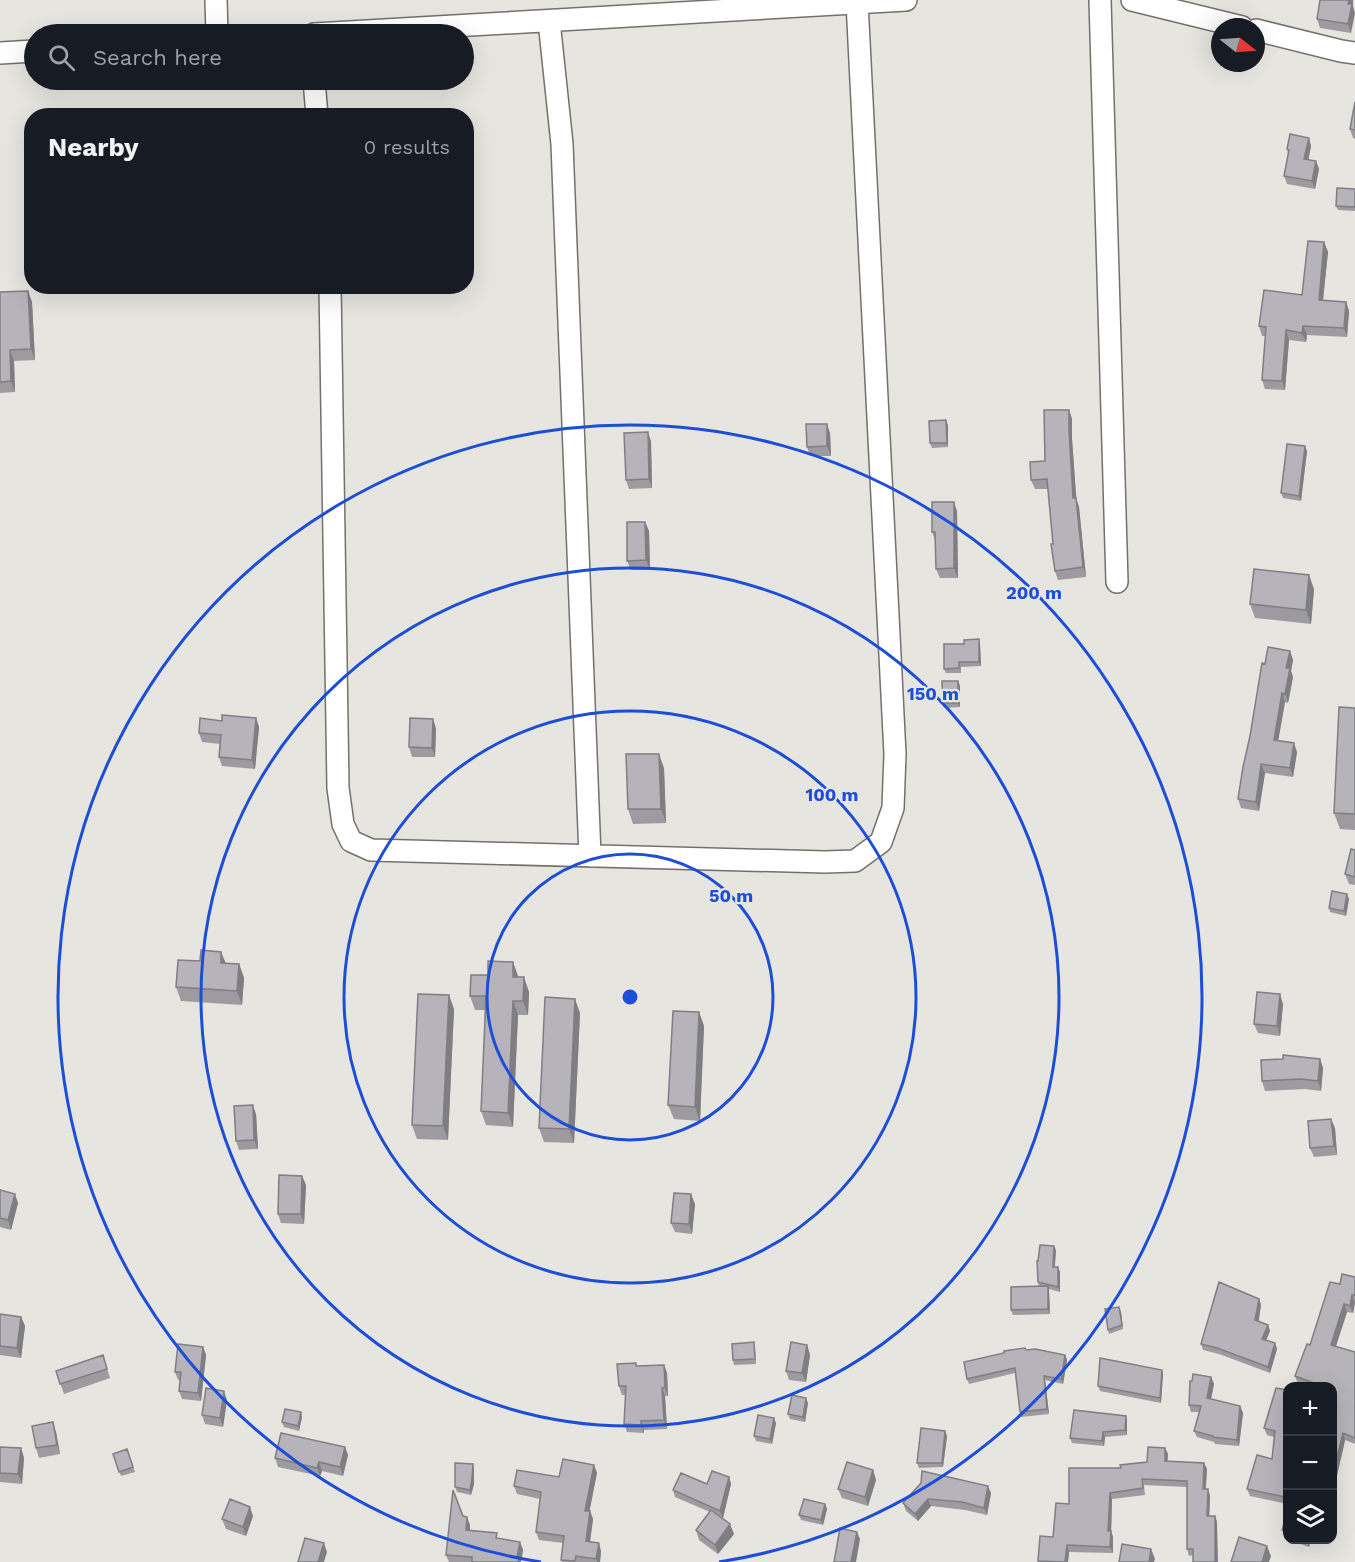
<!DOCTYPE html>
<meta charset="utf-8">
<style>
body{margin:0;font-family:"Work Sans",sans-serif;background:#20242c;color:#f1f3f6}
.controls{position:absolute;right:18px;bottom:18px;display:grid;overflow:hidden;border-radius:12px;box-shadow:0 6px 24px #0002}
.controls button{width:54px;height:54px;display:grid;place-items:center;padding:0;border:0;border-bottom:2px solid #363941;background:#171b24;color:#f1f3f6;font:30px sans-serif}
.compass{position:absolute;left:1211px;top:18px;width:54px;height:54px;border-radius:50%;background:#171b24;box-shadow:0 6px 24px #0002;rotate:107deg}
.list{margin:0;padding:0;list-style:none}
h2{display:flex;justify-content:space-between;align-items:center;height:78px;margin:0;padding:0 24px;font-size:26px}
h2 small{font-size:20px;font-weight:400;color:#9ea1a6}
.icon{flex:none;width:33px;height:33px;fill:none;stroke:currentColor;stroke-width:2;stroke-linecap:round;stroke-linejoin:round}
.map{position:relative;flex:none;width:1355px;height:1562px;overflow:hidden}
.search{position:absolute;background:#171b24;box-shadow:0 6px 24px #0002;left:24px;top:24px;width:450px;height:66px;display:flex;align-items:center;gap:15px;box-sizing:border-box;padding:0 21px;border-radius:33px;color:#9ea1a6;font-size:22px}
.panel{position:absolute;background:#171b24;box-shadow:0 6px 24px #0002;left:24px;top:108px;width:450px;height:186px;border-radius:24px}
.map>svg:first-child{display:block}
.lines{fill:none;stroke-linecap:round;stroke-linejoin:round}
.street-casing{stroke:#73716b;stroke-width:24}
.street{stroke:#fff;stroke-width:21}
.wall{fill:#9d9ba0}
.shaded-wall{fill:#7f7e82}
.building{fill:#b6b4ba;stroke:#7f7e82;stroke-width:1.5}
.ring{fill:none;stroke:#1d4ed8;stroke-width:3}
.centre{fill:#1d4ed8;stroke:#e7e5df;stroke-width:3}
.ring-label{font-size:18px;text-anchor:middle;font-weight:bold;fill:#1d4ed8;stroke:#e7e5df;stroke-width:4.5;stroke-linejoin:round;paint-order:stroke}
</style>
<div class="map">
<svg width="1355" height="1562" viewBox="0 0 1355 1562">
<rect width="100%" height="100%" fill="#e7e5df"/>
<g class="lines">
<g class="street-casing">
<path id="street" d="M216,0L217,34
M1100,0L1117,582
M1132,0L1242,27
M549,21L562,144L590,856
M1256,30L1341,51L1355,53
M314,34L906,0
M0,53L34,51
M314,80L317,116
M330,286L338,788L343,824L351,841L371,850L825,862L855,861L881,842L893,808L895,754L857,2"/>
</g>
<use href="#street" class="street"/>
</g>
<path class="wall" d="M1320,0H1353L1351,33L1320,28L1317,19Z
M1355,102V139L1353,138L1350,129Z
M1311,146L1308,160L1316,161L1319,169L1315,189L1287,184L1284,176L1288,153L1287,149Z
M1355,189V211L1338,210L1336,206Z
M1324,242L1328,252L1323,300L1346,302L1349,311L1347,337L1307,335L1306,342L1289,340L1285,390L1265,389L1262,380L1266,336H1262L1259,326L1302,295Z
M28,291L32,302L35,360L14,361L15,392L0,393V292Z
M1069,410L1072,419V439L1076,498L1079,507L1086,577L1058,580L1055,571L1048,489H1035L1031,480L1045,461Z
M948,425V447L932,448L930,443Z
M830,433L831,456H810L807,447Z
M651,441L652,488L629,489L626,480Z
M1307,451L1301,501L1283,498L1281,493Z
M957,511L958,578H940L936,569L935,540L932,532Z
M645,522L649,531L650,570H631L627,561Z
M1314,589L1311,624L1255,618L1250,604Z
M980,644L981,666L961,667V673H946L944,669Z
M1290,651L1293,660L1291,671L1293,677L1288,703L1285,702L1278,740L1297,752L1293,777L1265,773L1259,811L1241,808L1238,799L1265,664Z
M958,681L960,686V707L944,708L943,703Z
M1355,708V830L1340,829L1334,813Z
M256,718L259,727L255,769L222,766L219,757L220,744L202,742L199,733L222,721Z
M436,728L435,757H412L409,747Z
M664,768L666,823L633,824L628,809Z
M1355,850V885L1349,884L1345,874Z
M1349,899L1346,916L1330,912L1329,908Z
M513,962L518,977L529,992L528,1015H518L513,1127L486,1125L481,1111L485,1010H475L470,996L488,975Z
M226,963L239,964L244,978L242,1005L181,1001L176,987Z
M1283,1004L1280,1036L1258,1033L1254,1024Z
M454,1009L448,1140L417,1139L412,1125Z
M699,1012L704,1026L700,1121L674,1119L668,1105Z
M580,1013L574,1143L544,1142L539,1128Z
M1320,1059L1323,1068L1321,1091L1305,1089L1265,1091L1262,1081Z
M256,1114L258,1149L239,1150L236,1141Z
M1335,1128L1337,1155L1314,1157L1310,1148Z
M302,1176L306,1185L304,1224L281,1223L278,1214Z
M0,1190L18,1203L11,1230L0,1227Z
M695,1204L692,1234L675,1232L671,1223Z
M1056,1250L1055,1267L1060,1272V1292L1049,1289L1050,1314L1013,1315L1011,1310L1039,1287L1038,1282Z
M1355,1277V1303L1353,1313L1347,1312L1336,1346L1355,1352V1444L1345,1440L1336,1480H1333L1332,1386H1305L1298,1384L1295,1376L1340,1284Z
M1259,1299L1261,1305L1258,1322L1268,1325L1270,1331L1266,1341L1275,1343L1277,1349L1270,1373L1219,1354L1203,1350L1201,1344Z
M1119,1307L1121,1312L1123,1329L1109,1334L1108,1330Z
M0,1314L21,1317L25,1326L21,1358L0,1355Z
M807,1345L810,1355L806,1382L789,1380L786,1371Z
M203,1347L206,1355L201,1401L182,1399L179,1391L180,1380H178L175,1372Z
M755,1347L756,1364L734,1365L733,1360Z
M1026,1350L1065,1355L1067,1360L1063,1384L1045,1380L1049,1414L1021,1417L1020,1412L1015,1373L969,1384L967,1379Z
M103,1355L110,1378L64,1394L56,1371Z
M664,1365L667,1373L668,1396H665L667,1429L644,1430V1433L627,1432L624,1424L626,1395H622L619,1386L637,1366Z
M1162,1370L1163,1374L1161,1403L1100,1391L1098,1386Z
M1211,1377L1214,1384L1211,1399L1240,1406L1243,1413L1239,1446L1215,1444L1214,1442L1197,1437L1194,1431L1200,1412H1191L1189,1405Z
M1276,1388L1287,1504L1250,1496L1247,1489L1272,1459L1274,1437L1267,1435L1264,1428Z
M227,1400L223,1427L205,1424L202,1415Z
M808,1403L805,1422L790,1419L788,1414Z
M1126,1416L1127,1421V1435L1105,1437L1104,1446L1072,1443L1070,1438Z
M302,1417L299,1431L284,1427L282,1422Z
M776,1423L772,1444L756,1441L754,1436Z
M945,1431L947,1436L943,1467L919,1468L917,1463Z
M56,1432L60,1454L39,1458L36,1448Z
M0,1447L21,1448L24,1458L22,1484L0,1482Z
M345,1447L348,1455L343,1476L322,1471L320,1476L278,1467L275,1458Z
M1165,1448L1168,1454L1167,1462L1204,1463L1207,1469L1206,1489H1208L1210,1496L1209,1516H1215L1217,1522L1193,1555L1189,1556L1187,1549V1487L1144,1485L1145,1495L1112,1499L1111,1531L1113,1537V1553L1069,1552L1068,1562H1039L1038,1561L1053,1537L1069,1504L1121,1468L1147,1462Z
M127,1449L135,1472L121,1476L113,1454Z
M594,1465L597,1473L589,1511H590L593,1519L590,1542L601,1551L600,1562H562L561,1560L563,1543L539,1540L536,1532L540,1499L517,1494L514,1486L559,1477Z
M474,1468V1484L471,1495L457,1492L455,1487Z
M873,1470L876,1480L868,1506L842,1498L838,1489Z
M729,1477L731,1484L723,1518L734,1534L718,1554L699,1540L696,1530L710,1512L675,1497L673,1490L707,1484Z
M921,1483L991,1493L987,1515L965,1510L931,1506L918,1521L906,1511L903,1503Z
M825,1504L827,1509L823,1525L801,1520L799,1515Z
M1287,1513V1539H1311L1309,1547L1286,1539L1282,1530Z
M253,1516L246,1536L226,1529L222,1519Z
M463,1516L470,1525V1530L499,1538L520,1542L523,1550L521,1562H449L446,1555Z"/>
<path class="shaded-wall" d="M1349,0H1353V6L1355,13L1351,33L1348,24Z
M1309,138L1311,146L1307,167L1304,159Z
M1316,161L1319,169L1315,189L1312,181Z
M1324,242L1328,252L1322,309L1319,300Z
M28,291L32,302L35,360L31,349Z
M1346,302L1349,311L1347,337L1344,328Z
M1303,326L1307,335L1306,342L1302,333Z
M1286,330L1289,340L1285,390L1282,381Z
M10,350L14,361L15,392L11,381Z
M1069,410L1072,419V439L1077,507L1073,498L1069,430Z
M946,420L948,425V447L947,443Z
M827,424L830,433L831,456L827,446Z
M648,432L651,441L652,488L649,479Z
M1305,446L1307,451L1301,501L1299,496Z
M1076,498L1079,507L1086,577L1083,567Z
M954,502L957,511L958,578L954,568Z
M645,522L649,531L650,570L646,560Z
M1309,575L1314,589L1311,624L1306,610Z
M979,639L980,644L981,666L979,662Z
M1290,651L1293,660L1291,671L1293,677L1288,703L1285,694L1286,668Z
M958,681L960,686V707L958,703Z
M1282,693L1285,702L1277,748L1274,740Z
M256,718L259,727L255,769L252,760Z
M433,719L436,728L435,757L432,748Z
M1294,743L1297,752L1293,777L1290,768Z
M659,754L664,768L666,823L661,809Z
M1261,764L1265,773L1259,811L1256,802Z
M1347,894L1349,899L1346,916L1344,911Z
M221,952L227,966L221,963Z
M513,962L518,976V991L513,977Z
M239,964L244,978L242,1005L237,991Z
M524,977L529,992L528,1015L523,1001Z
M1280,994L1283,1004L1280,1036L1277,1026Z
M449,995L454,1009L448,1140L443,1126Z
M575,999L580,1013L574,1143L569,1129Z
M513,1001L518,1015L513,1127L508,1113Z
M699,1012L704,1026L700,1121L695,1107Z
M1320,1059L1323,1068L1321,1091L1318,1081Z
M253,1105L256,1114L258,1149L254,1140Z
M1331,1119L1335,1128L1337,1155L1334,1146Z
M302,1176L306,1185L304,1224L301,1214Z
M15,1194L18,1203L11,1230L8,1220Z
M691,1194L695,1204L692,1234L689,1224Z
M1054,1246L1056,1250L1054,1272L1053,1267Z
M1058,1267L1060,1272V1292L1058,1287Z
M1048,1286L1049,1291L1050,1314L1048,1309Z
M1352,1295L1355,1302L1353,1313L1350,1306Z
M1259,1299L1261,1305L1258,1326L1255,1320Z
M1344,1304L1347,1312L1334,1352L1331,1345Z
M1119,1307L1121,1312L1123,1329L1122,1325Z
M21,1317L25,1326L21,1358L17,1348Z
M1268,1325L1270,1331L1264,1345L1262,1339Z
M1275,1343L1277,1349L1270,1373L1268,1367Z
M807,1345L810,1355L806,1382L802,1373Z
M203,1347L206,1355L201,1401L198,1393Z
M1065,1355L1067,1360L1063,1384L1061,1379Z
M664,1365L667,1373L668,1396L665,1387Z
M1162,1370L1163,1374L1161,1403L1160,1398Z
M1044,1376L1045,1380L1049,1414L1047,1409Z
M1211,1377L1214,1384L1210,1404L1207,1398Z
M662,1388L665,1396L667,1429L664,1420Z
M224,1391L227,1400L223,1427L220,1418Z
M806,1398L808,1403L805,1422L803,1417Z
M1240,1406L1243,1413L1239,1446L1237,1440Z
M301,1412L302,1417L299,1431L298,1426Z
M1126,1416L1127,1421V1435L1125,1430Z
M774,1418L776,1423L772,1444L770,1439Z
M641,1421L644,1430V1433L641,1425Z
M53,1422L56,1432L60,1454L57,1445Z
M945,1431L947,1436L943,1467L942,1463Z
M1103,1432L1105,1437L1104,1446L1102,1441Z
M1343,1433L1345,1440L1336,1480L1333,1473Z
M345,1447L348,1455L343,1476L340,1467Z
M21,1448L24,1458L22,1484L18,1474Z
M1165,1448L1168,1454L1167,1468L1165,1461Z
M319,1462L322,1471L320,1476L317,1468Z
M1204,1463L1207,1469L1205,1495L1203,1489Z
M473,1464L474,1468V1484L471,1495L470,1490Z
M594,1465L597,1473L588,1519L585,1511Z
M873,1470L876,1480L868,1506L865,1497Z
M729,1477L731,1484L723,1518L720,1511Z
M988,1486L991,1493L987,1515L984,1508Z
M1287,1486V1504L1285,1497Z
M1208,1489L1210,1496L1209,1522L1207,1516Z
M1110,1493L1112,1499L1111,1537V1531L1113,1537V1553L1110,1547L1108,1531Z
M928,1499L931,1506L918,1521L915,1514Z
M825,1504L827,1509L823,1525L821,1520Z
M250,1507L253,1516L246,1536L243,1527Z
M590,1511L593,1519L589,1549L586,1541Z
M1215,1516L1217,1522L1218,1562H1215Z
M467,1517L470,1525L469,1538L466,1530Z
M730,1524L734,1534L718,1554L715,1545Z
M857,1532L860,1539L856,1562H851Z
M1307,1539H1311L1309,1547Z
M520,1542L523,1550L521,1562H518L517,1557Z
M324,1543L327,1552L324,1562H318Z
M599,1543L601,1551L600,1562H597L596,1559Z
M1067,1545L1069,1552L1068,1562H1065Z
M1267,1546L1271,1556L1269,1562H1262Z
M1151,1549L1155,1559L1154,1562H1149Z"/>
<path class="building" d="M1320,0H1349L1348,4H1352L1348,24L1317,19Z
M1355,102V130L1350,129Z
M1290,134L1309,138L1304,159L1316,161L1312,181L1284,176L1289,150L1287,149Z
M1337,188L1355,189V207L1336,206Z
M1308,241L1324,242L1319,300L1346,302L1344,328L1303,326L1302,333L1286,330L1282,381L1262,380L1266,327L1259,326L1264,290L1302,295Z
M28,291L31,349L10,350L11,381L0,382V292Z
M1044,410H1069V430L1073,498H1076L1083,567L1055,571L1051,544H1053L1047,479L1031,480L1030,462L1045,461Z
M946,420L947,443H930L929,421Z
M806,424H827V446L807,447Z
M648,432L649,479L626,480L624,433Z
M1287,444L1305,446L1299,496L1281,493Z
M932,502H954V568L936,569L935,532H932Z
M627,522H645L646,560L627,561Z
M1254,569L1309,575L1306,610L1250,604Z
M979,639V662H959V668L944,669V644H964V640Z
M1268,647L1290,651L1286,668H1290L1285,694L1282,693L1274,740L1294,743L1290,768L1261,764L1256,802L1238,799L1243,767L1250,736L1262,663L1265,664Z
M942,681H958V703H943Z
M1339,707L1355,708V814L1334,813Z
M222,715L256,718L252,760L219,757L221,735L199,733L200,718L222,721Z
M410,718L433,719L432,748L409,747Z
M626,754H659L661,809H628Z
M1351,849L1355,850V877L1345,874Z
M1332,891L1347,894L1344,911L1329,908Z
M201,950L221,952V963L239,964L237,991L176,987L178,960L200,961Z
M488,961L513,962V977H524L523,1001H513L508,1113L481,1111L486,996H470L471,975H488Z
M1257,992L1280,994L1277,1026L1254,1024Z
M418,994L449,995L443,1126L412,1125Z
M545,997L575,999L569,1129L539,1128Z
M673,1011L699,1012L695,1107L668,1105Z
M1283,1055L1320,1059L1318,1081L1301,1079L1262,1081L1261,1060L1283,1059Z
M253,1105L254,1140L236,1141L234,1106Z
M1331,1119L1334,1146L1310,1148L1308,1121Z
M279,1175L302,1176L301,1214H278Z
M0,1190L15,1194L8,1220L0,1218Z
M674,1193L691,1194L689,1224L671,1223Z
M1040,1245L1054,1246L1053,1267H1058V1287L1038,1282L1037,1261H1038Z
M1342,1274L1355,1277V1295H1352L1350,1306L1344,1304L1331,1345L1355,1352V1438L1343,1433L1333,1473L1332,1386H1319V1385L1295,1376L1307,1344L1310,1345L1330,1282L1340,1284Z
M1219,1282L1259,1299L1255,1320L1268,1325L1262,1339L1275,1343L1268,1367L1217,1348L1201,1344Z
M1048,1286V1309L1011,1310V1287Z
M1119,1307L1122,1325L1108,1330L1105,1309Z
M0,1314L21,1317L17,1348L0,1346Z
M754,1342L755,1359L733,1360L732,1344Z
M791,1342L807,1345L802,1373L786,1371Z
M178,1344L203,1347L198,1393L179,1391L181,1372H175Z
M1025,1348L1026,1350L1035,1349L1065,1355L1061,1379L1044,1376L1047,1409L1020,1412L1015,1368L967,1379L964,1362L1004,1353V1351Z
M103,1355L107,1369L60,1384L56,1371Z
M1100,1358L1162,1370L1160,1398L1098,1386Z
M636,1363V1366L664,1365L665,1387L662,1388L664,1420L641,1421V1425L624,1424L626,1386H619L617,1364Z
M1193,1374L1211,1377L1207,1398L1240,1406L1237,1440L1213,1437V1436L1194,1431L1201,1406L1189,1405L1190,1381H1192Z
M206,1388L224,1391L220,1418L202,1415Z
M1276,1388L1287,1390V1486L1285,1497L1247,1489L1257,1455L1272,1459L1275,1431L1264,1428Z
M792,1395L806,1398L803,1417L788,1414Z
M285,1409L301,1412L298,1426L282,1422Z
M1074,1410L1126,1416L1125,1430L1103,1432L1102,1441L1070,1438Z
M758,1415L774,1418L770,1439L754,1436Z
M53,1422L57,1445L36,1448L32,1426Z
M921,1428L945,1431L942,1463H917Z
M281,1433L345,1447L340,1467L319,1462L317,1468L275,1458Z
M0,1447L21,1448L18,1474L0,1473Z
M1148,1447L1165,1448V1461L1204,1463L1203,1489H1208L1207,1516H1215V1562H1193V1549H1187V1481L1142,1479L1143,1488L1110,1493L1108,1531H1111L1110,1547L1067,1545L1065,1562L1038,1561L1040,1536L1053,1537L1056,1503L1069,1504V1468H1121L1120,1465L1147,1462Z
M127,1449L133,1467L119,1472L113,1454Z
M563,1459L594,1465L585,1511H590L586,1541L599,1543L596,1559L576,1556L575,1561L561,1560L564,1536L536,1532L541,1492L514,1486L517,1470L559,1477Z
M847,1462L873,1470L865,1497L838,1489Z
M455,1463L473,1464L472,1479L470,1490L455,1487Z
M712,1471L729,1477L720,1511L673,1490L681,1473L707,1484Z
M922,1471L988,1486L984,1508L962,1502L928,1499L915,1514L903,1503L921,1483Z
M453,1490L463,1516L467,1517L466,1530L497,1533L496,1538L520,1542L517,1557H519L518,1562H472V1557L446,1555Z
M230,1499L250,1507L243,1527L222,1519Z
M804,1499L825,1504L821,1520L799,1515Z
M711,1510L730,1524L715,1545L696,1530Z
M1287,1513V1532L1282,1530Z
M840,1528L857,1532L851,1562H834Z
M1239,1537L1267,1546L1262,1562H1231Z
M305,1538L324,1543L318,1562H298Z
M1122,1544L1151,1549L1149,1562H1119Z"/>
<g class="ring">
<circle cx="630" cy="997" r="143"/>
<circle cx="630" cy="997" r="286"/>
<circle cx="630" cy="997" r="429"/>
<path d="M541 1562A572 572 0 1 1 719 1562"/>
</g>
<circle cx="630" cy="997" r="9" class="centre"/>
<g class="ring-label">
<text x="1034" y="599">200 m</text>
<text x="933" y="700">150 m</text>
<text x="832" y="801">100 m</text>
<text x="731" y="902">50 m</text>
</g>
</svg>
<div class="controls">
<button>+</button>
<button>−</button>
<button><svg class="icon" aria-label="layers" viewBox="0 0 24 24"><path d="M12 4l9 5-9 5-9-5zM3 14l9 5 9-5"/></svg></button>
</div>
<svg class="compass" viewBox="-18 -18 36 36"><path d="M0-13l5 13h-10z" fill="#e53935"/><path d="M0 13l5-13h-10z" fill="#9ea1a6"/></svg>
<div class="search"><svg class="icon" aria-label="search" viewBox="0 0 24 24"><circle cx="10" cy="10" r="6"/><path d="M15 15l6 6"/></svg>Search here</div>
<section class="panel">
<h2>Nearby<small>0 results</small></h2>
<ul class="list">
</ul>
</section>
</div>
